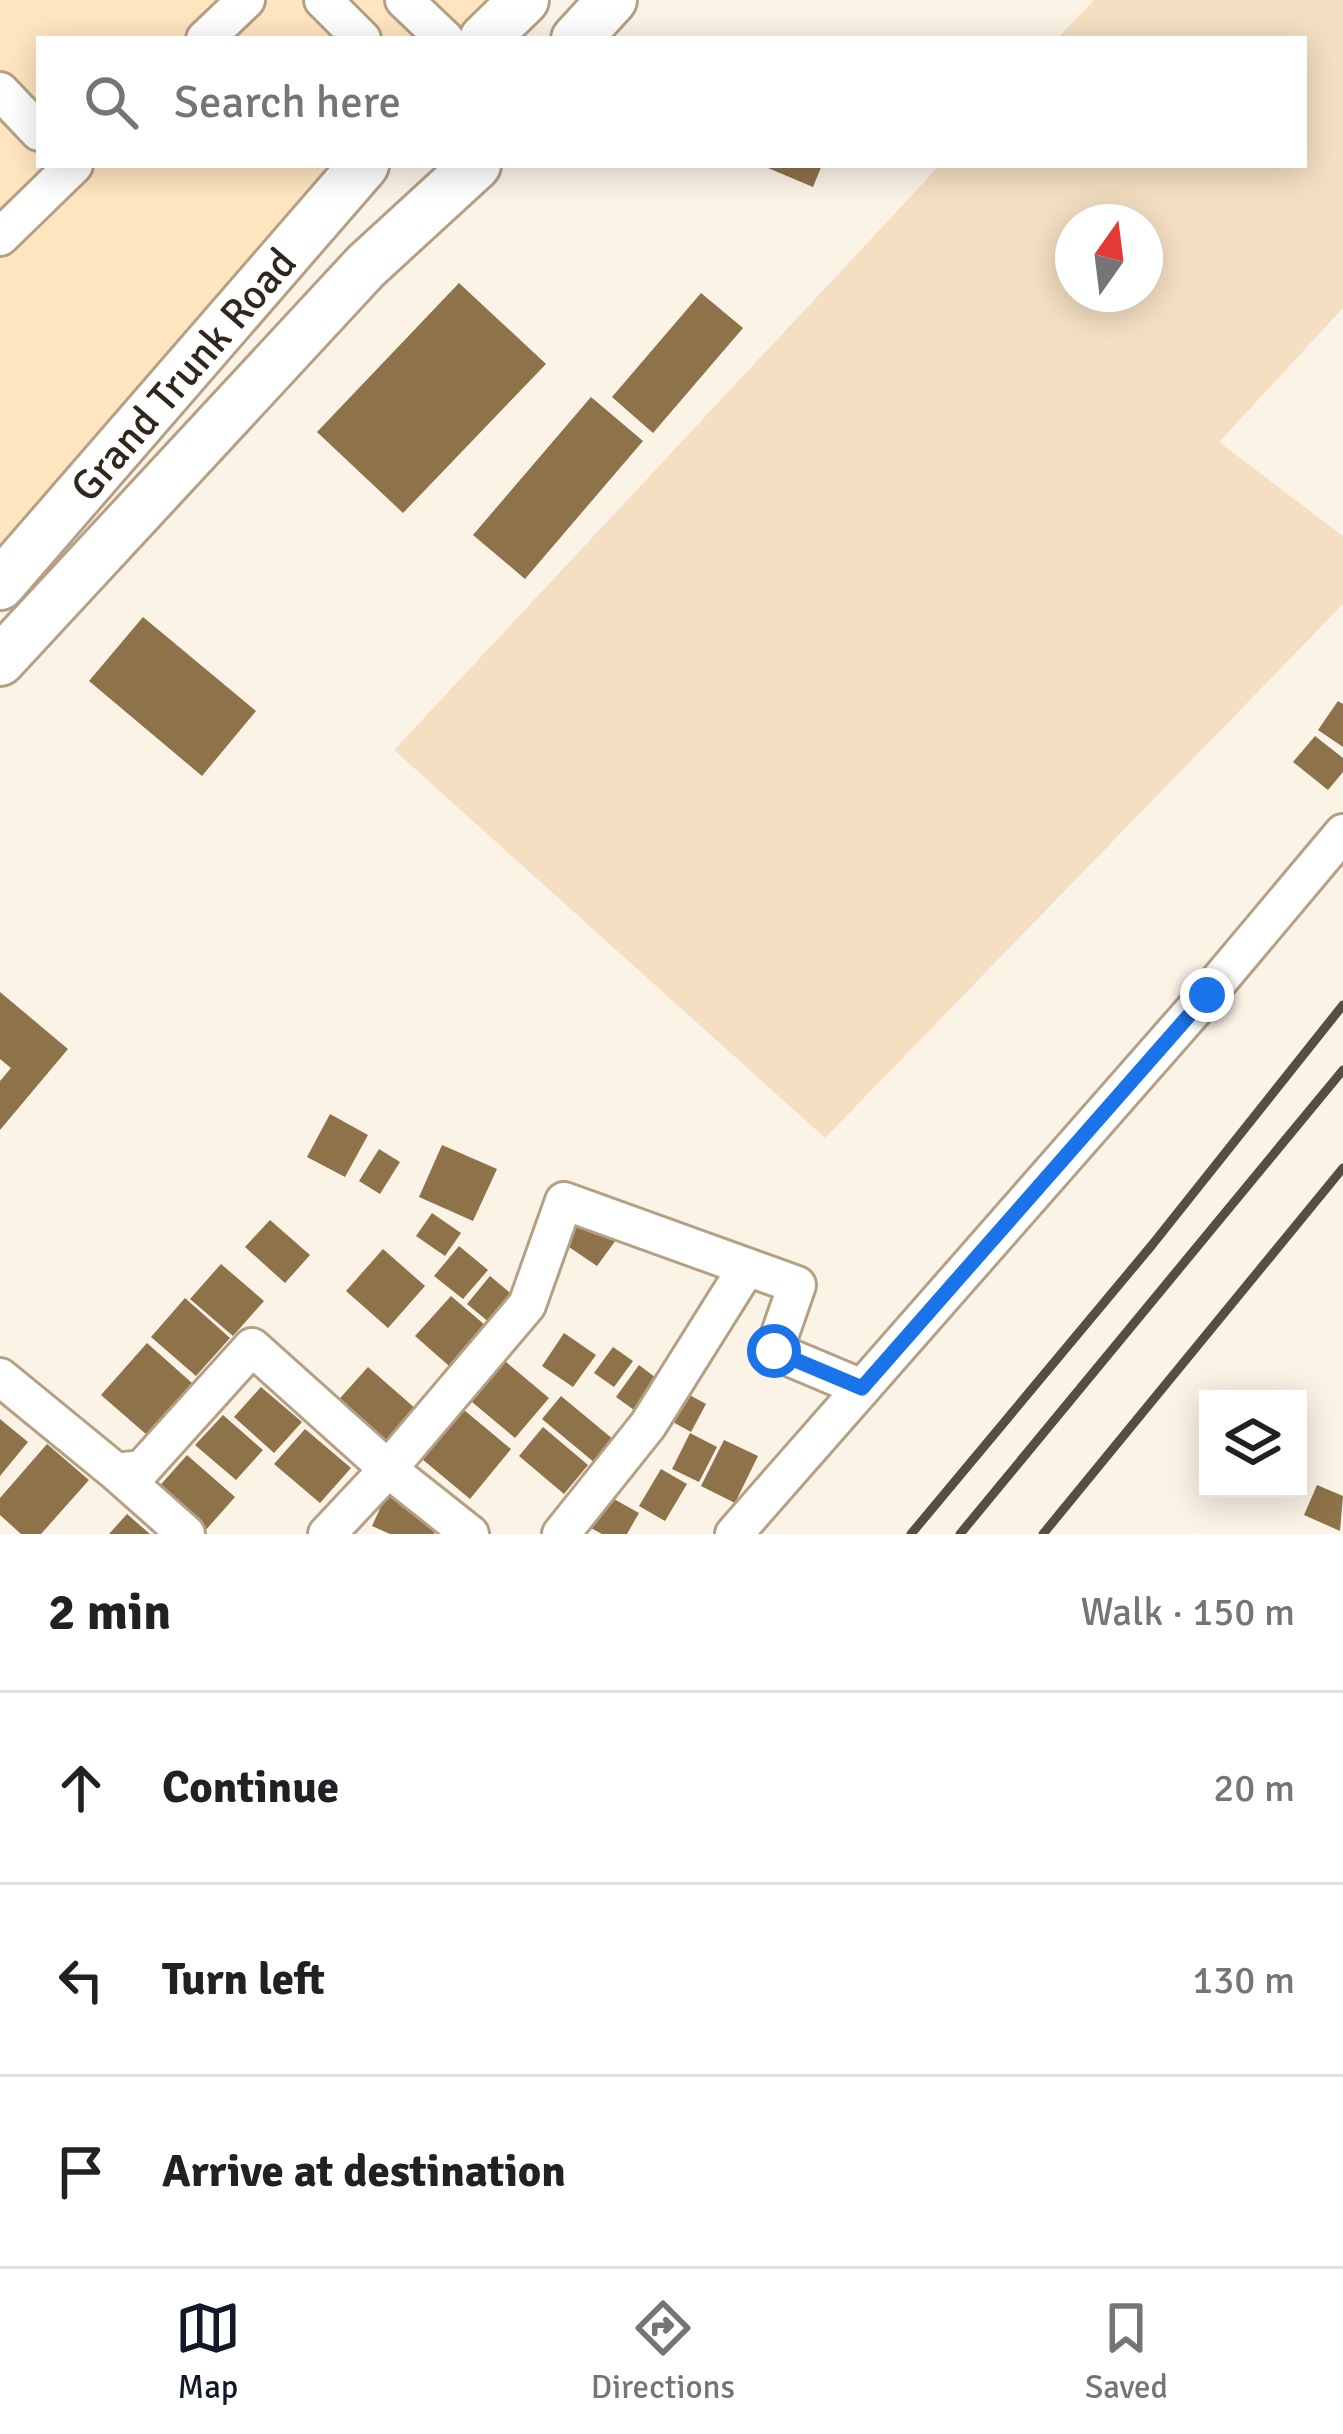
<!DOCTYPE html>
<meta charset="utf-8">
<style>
body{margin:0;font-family:Signika,sans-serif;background:#f6f6f6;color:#202124}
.controls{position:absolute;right:36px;bottom:36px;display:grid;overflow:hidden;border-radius:0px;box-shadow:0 6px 30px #0003}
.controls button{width:108px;height:108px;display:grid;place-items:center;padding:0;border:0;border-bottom:3px solid #e0e0e0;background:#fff;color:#202124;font:60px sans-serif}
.compass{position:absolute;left:1055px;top:204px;width:108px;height:108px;border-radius:50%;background:#fff;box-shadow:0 6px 30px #0003;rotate:14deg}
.stop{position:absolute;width:36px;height:36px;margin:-27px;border:9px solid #1a73e8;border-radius:50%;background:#fff}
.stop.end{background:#1a73e8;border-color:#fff;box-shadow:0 3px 12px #0008}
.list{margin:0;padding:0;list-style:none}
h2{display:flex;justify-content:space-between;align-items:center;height:156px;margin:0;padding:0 48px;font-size:51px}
h2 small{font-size:39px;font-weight:400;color:#757577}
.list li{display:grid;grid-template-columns:78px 1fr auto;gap:36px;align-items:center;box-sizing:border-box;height:192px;padding:0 48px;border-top:3px solid #e0e0e0}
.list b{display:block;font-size:45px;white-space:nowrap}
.list em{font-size:39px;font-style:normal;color:#757577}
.icon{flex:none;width:66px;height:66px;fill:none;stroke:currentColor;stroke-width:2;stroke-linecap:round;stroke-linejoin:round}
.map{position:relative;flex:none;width:1343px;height:1534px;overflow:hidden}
.search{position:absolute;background:#fff;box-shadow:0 6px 30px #0003;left:36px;right:36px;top:36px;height:132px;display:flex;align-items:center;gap:30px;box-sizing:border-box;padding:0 42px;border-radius:0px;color:#757577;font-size:45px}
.sheet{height:732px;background:#fff}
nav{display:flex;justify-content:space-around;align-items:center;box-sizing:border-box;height:168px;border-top:3px solid #e0e0e0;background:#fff;font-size:33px;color:#757577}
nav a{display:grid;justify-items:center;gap:6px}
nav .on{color:#111827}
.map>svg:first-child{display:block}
.built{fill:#ffe5c0}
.green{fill:#f4dfc2;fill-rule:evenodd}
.building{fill:#8e7249}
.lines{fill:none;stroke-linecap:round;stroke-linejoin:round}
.minor-casing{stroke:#b5a084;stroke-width:42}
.major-casing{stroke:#b5a084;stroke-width:54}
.minor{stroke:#fff;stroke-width:36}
.major{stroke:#fff;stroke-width:48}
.rail{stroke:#564e43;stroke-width:9}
.route{stroke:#1a73e8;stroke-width:15}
.labels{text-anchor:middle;stroke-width:9;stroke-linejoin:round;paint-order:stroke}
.street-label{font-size:42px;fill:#2f271c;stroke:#fff}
</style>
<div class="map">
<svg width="1343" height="1534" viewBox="0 0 1343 1534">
<rect width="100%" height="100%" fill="#fcf3e7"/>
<path class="built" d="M0,0H539L501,39H39V165H378L0,552Z"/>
<path class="green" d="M1094,0H1343V308L1219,442L1343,536V604L825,1138L394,750L940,165H1304V39H1057ZM1073,222H1145V294H1073Z"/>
<path class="building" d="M761,165H822L813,187Z
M459,283L546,364L403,513L317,432Z
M701,293L743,328L653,433L612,397Z
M591,397L643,441L525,579L473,535Z
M143,617L256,711L202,776L89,681Z
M1338,701L1343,704V747L1318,730Z
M1315,736L1343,758V772L1328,790L1293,762Z
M0,992L68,1049L0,1130V1081L11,1068L0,1059Z
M330,1114L368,1135L345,1177L307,1157Z
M442,1145L497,1169L473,1221L419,1197Z
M379,1149L400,1162L380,1194L359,1181Z
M432,1213L461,1233L445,1256L416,1236Z
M581,1216L616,1240L597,1266L563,1243Z
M270,1220L310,1255L285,1283L245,1247Z
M459,1246L488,1270L463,1299L434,1276Z
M383,1249L425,1286L388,1328L346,1291Z
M221,1264L264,1301L233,1336L190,1299Z
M490,1276L520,1301L496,1328L467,1304Z
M451,1296L492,1331L456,1372L415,1336Z
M185,1298L230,1338L196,1376L151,1337Z
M564,1333L596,1355L573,1387L542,1366Z
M147,1343L192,1383L147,1435L101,1395Z
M613,1347L633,1361L614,1387L594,1373Z
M500,1357L549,1398L515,1438L466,1397Z
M639,1365L664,1384L641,1415L616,1397Z
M368,1367L416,1409L381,1448L333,1406Z
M261,1387L302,1422L274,1453L234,1417Z
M677,1388L706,1404L691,1432L662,1416Z
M561,1396L614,1440L595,1463L542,1419Z
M464,1410L511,1449L470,1499L422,1459Z
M223,1415L263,1450L236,1480L195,1445Z
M0,1419L28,1442L0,1476Z
M543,1427L588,1465L564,1494L519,1456Z
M305,1429L351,1468L320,1503L274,1464Z
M690,1433L717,1447L699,1482L672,1469Z
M724,1440L758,1456L735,1503L701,1486Z
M47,1444L89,1480L41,1534H21L0,1515V1498Z
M187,1455L235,1497L204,1532L156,1490Z
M661,1469L687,1484L665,1521L639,1506Z
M1317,1485L1343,1496L1340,1531L1304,1515Z
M387,1493L441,1518L434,1534H390L372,1526Z
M605,1494L639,1513L627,1534H602L587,1526Z
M127,1514L150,1534H109Z"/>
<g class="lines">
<g class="minor-casing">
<path id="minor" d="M323,0L362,39
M404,0L445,39
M205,39L246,0
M0,91L39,132
M0,237L74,165
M0,1377L116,1472L142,1469L252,1347L388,1469L470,1534
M116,1472L186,1534
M327,1534L388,1469L527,1305L564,1201L797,1285L774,1351L862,1388
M561,1534L648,1425L747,1267
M734,1534L1207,995L1343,833"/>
</g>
<g class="major-casing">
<g id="major">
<path d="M484,39L524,0"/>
<path d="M576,39L612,0"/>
<path id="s1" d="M0,585L364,165"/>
<path d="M0,661L366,266L476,165"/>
</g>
</g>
<use href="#minor" class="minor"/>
<use href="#major" class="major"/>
<path class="rail" d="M911,1534L1152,1245L1343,1005
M960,1534L1343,1070
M1043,1534L1343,1168"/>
</g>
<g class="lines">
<path class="route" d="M774,1351L862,1388L1207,995"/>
</g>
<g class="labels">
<g class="street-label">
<text dy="15" stroke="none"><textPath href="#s1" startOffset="279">Grand Trunk Road</textPath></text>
</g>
</g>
</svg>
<div class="controls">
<button><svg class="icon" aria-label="layers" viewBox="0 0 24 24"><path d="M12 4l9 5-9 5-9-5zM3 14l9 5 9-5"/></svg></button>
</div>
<svg class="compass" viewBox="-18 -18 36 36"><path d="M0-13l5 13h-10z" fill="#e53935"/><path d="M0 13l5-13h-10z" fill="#757577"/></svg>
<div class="stop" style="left:774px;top:1351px"></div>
<div class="stop end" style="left:1207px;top:995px"></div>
<div class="search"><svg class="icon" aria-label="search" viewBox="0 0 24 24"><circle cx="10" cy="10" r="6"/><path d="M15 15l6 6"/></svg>Search here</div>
</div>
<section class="sheet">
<h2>2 min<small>Walk · 150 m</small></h2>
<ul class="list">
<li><svg class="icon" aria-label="ahead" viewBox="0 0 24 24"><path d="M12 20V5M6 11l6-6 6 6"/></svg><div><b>Continue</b></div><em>20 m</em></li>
<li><svg class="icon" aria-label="left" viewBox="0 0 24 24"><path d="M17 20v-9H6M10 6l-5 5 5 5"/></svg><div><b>Turn left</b></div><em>130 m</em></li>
<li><svg class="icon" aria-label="arrive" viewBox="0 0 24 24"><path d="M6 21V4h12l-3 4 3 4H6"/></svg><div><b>Arrive at destination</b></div></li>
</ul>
</section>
<nav>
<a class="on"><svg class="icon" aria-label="map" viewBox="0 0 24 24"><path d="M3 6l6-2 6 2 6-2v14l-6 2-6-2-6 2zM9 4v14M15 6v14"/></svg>Map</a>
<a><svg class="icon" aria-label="directions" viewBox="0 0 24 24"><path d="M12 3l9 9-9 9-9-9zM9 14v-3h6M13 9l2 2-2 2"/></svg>Directions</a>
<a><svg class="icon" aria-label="saved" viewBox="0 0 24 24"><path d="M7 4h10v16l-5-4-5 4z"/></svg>Saved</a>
</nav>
